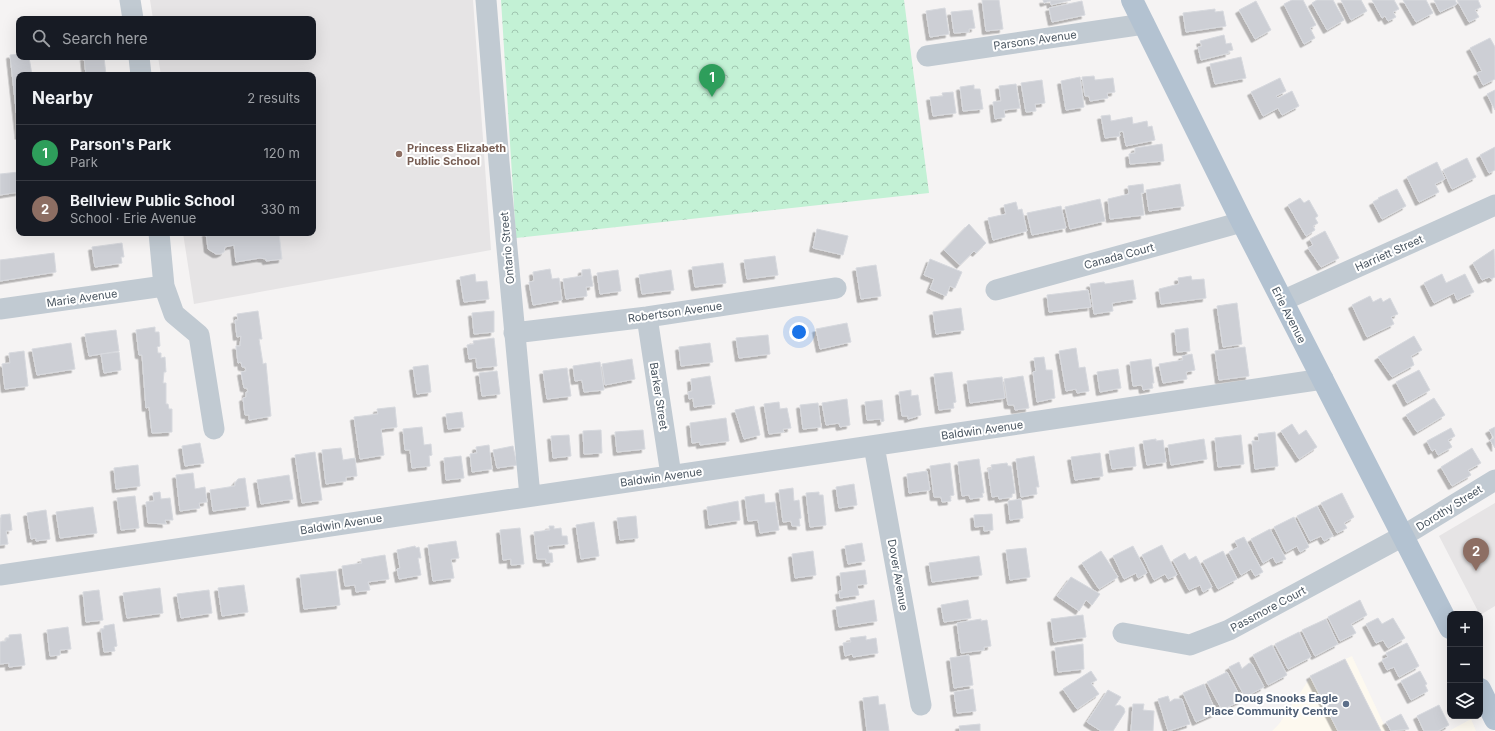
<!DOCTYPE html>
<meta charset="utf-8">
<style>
body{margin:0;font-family:Inter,sans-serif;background:#242831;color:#f1f3f6}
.controls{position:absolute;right:12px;bottom:12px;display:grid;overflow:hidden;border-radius:8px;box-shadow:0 4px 16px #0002}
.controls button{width:36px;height:36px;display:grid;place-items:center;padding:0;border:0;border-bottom:1px solid #363941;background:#171b24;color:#f1f3f6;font:20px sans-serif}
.you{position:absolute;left:799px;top:332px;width:14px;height:14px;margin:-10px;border:3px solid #fff;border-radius:50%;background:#1a73e8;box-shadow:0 0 0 6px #1a73e833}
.badge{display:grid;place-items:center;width:26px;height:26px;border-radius:50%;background:#b45309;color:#fff;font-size:13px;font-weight:700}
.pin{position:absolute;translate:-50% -33px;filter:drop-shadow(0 1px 2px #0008)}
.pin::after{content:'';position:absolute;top:21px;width:14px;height:12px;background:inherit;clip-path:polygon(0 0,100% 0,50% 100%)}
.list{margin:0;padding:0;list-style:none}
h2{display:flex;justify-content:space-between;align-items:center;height:52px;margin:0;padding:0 16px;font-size:17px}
h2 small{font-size:13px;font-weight:400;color:#9ea1a6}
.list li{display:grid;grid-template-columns:26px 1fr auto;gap:12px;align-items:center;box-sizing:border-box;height:56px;padding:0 16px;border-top:1px solid #363941}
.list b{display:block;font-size:15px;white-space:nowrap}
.list p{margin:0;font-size:13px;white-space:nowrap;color:#9ea1a6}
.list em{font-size:13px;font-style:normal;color:#9ea1a6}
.icon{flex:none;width:22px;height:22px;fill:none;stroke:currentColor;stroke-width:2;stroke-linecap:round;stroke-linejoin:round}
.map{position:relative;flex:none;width:1495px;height:731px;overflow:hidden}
.search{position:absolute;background:#171b24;box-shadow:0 4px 16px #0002;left:16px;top:16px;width:300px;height:44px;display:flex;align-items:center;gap:10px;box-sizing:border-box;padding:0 14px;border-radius:8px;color:#9ea1a6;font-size:15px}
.panel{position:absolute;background:#171b24;box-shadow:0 4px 16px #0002;left:16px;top:72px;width:300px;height:164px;border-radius:8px}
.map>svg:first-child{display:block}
.commercial{fill:#fdf9ef}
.education{fill:#e6e4e5}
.park{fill:url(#park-crowns)}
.building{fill:#cdcfd5;stroke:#d7d9de;filter:url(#shadow)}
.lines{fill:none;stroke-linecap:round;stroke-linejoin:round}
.minor{stroke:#c1cad2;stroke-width:21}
.major{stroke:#b3c2d1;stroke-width:22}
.education-dot{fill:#8d6e63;stroke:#fff;stroke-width:1.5}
.service-dot{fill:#5c6f8a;stroke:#fff;stroke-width:1.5}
.labels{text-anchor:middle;stroke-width:4;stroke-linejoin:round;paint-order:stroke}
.street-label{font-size:11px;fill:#4a5661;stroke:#fff}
.education-label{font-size:11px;font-weight:bold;fill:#785e54;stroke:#fff;text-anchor:start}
.service-label{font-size:11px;font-weight:bold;fill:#4e5e75;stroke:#fff;text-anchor:end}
</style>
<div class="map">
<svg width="1495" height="731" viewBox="0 0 1495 731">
<defs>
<pattern id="park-crowns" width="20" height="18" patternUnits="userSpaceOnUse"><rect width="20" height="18" fill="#c3f1d5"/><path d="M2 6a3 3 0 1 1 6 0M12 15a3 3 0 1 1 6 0" fill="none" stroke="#a0c6b0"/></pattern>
<filter id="shadow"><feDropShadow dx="-3.5" dy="3.5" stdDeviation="0" flood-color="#0004"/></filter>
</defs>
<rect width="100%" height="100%" fill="#f5f3f3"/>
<path class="commercial" d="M1352,656L1387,731H1272L1279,724L1312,675Z
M1471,719L1476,731H1449Z"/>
<path class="education" d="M150,0H473L491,250L194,304L183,233H313V75H161L158,57H313V19H153Z
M1495,503V606L1480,615L1439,536Z"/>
<path class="park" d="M501,0H904L929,193L516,238Z"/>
<path class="building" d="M982,0H999L1003,29L986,31Z
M1043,0H1071L1051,5L1050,1L1044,3Z
M1292,0H1303L1316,25L1310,28L1315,38L1304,44L1284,4Z
M1317,0H1333L1344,20L1327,30L1312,3Z
M1341,0H1361L1367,11L1351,20Z
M1372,0H1394L1399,9L1393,12L1396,17L1388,21L1385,16L1382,18Z
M1403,0H1426L1433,13L1416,22Z
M1434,0H1455L1457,4L1440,12Z
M1457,0H1478L1481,7L1475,10L1479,17L1469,22Z
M1082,1L1085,15L1052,22L1049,8Z
M1256,1L1271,30L1255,39L1239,10Z
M945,8L949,34L930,37L926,11Z
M1215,9V12L1223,11L1226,26L1186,32L1183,13Z
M972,10L975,28L969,29V32L954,33L951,12Z
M1224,35L1226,44L1231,43L1233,50L1228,51L1229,53L1201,60L1198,47L1202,46L1200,41Z
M1490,38L1495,47V79L1483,85L1477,73L1482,71L1470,48Z
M19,54V57H29L32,75H19V136L10,55Z
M84,57H104L106,75H86Z
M1241,57L1246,78L1215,84L1210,64Z
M1094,76L1095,80L1113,78L1115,92L1107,93L1108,98L1090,101L1089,96H1085L1082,77Z
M1080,77L1084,107L1066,110L1061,81Z
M1280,78L1286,91L1276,96L1278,98L1292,91L1299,106L1282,115L1278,108L1263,116L1251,92Z
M1042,80L1045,103L1035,104L1036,111L1026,112L1021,83Z
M1016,84L1020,108L1004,110L1005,117L995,119L993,102L1001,101L999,86Z
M974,85V89H980L983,109L963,111L960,87Z
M1495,90V110L1487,94Z
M953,92L956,113L933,116L930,97L943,96L942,93Z
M1110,115L1111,121L1132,117L1133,124L1147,121L1148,127L1152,126L1155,140L1126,146L1123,131L1119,132L1120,136L1105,138L1101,116Z
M1162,144L1164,161L1130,164L1129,154L1135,153V148Z
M1495,147V170L1489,173L1480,155Z
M1467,158L1476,177L1452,189L1443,170Z
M1437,162L1445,179L1435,184L1439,192L1419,202L1407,177Z
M19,172V192L0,195V174Z
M1143,184L1144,193H1141L1144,215L1110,219L1108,199L1129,194L1128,186Z
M1180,184L1184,206L1149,211L1146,190Z
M1397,189L1406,206L1382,219L1373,202L1379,199L1378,198Z
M1300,198L1304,203L1309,200L1318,216L1315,218L1318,223L1313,226L1315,230L1306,236L1288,205Z
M1100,199L1105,221L1070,229L1065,207Z
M1016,202L1018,210L1022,209L1027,231L993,240L988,218L1006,214L1004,205Z
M1061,206L1066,228L1032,235L1027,213Z
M969,224L986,243L976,253L974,251L960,265L944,250Z
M817,229L848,236L843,255L813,248Z
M1325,231L1339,258L1321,267L1308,248L1313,245L1310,239Z
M206,233H279L282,259L266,261V259L260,258L236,262L234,245L225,247L224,252L220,254H216L208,249Z
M122,243L124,257H121L122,263L95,267L92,247Z
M1494,249L1495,277L1491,279L1489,277L1482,280L1473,263Z
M54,253L56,272L0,281V260Z
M775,256L778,275L747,279L744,260Z
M930,259L962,272L955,288L950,286L946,296L930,289L934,279L924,275Z
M723,263L726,283L695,287L692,267Z
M876,265L881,296L861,299L856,268Z
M550,269L552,279L559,278L562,300L533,305L529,282L534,281L533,272Z
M590,269L593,286L586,287L587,296L566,299L563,279L582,276V270Z
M618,270L621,291L600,294L597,273Z
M671,270L674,290L642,294L639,275Z
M475,274L476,282L487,281L489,299L464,302L460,277Z
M1442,274L1446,283L1465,274L1474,292L1457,300L1454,293L1434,303L1424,283Z
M1191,276L1192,280L1204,279L1206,298L1161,304L1159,289L1179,284L1178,278Z
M1133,280L1136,299L1112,303L1113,311L1094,314L1090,284L1104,282L1105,284Z
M1088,290L1091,307L1049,312L1047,295Z
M1370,296L1373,302L1381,298L1383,302L1390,298L1398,314L1391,317L1394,324L1367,337L1352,305Z
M1237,303L1242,344L1223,347L1217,306Z
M961,308L964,330L936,334L933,312Z
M258,311L262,339H259L263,364L266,363L271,416L249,420V415H245L243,398L246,397V392H248L247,388H244L241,372L246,371L245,367H242L241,362L238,363L236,346H240L241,336L237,337L235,320H238L237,314Z
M494,311V332L474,334L472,313Z
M847,323L851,342L820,349L816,329Z
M155,327V332H159L160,346L157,347L158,353H161V358L165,357L166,372H164L163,383H166V404H168L169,409H172V432L152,433L149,407L146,408L142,355H139L136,330Z
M1188,328L1190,351L1177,352L1175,330Z
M116,330L119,351L89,356L85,334Z
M768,335L770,354L739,358L736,338Z
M1414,336L1422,350L1411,356L1414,365L1392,377L1378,357Z
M494,338L497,366L477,368L476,358L469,359L467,345L474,344L473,341Z
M71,343L75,369L37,375L32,349Z
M710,343L713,362L681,366L679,347Z
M1245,347L1249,376L1219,380L1215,351Z
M1076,348L1079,368L1085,367L1089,391L1077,393L1076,389L1066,391L1059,351Z
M24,351L28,386L5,389L2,364L10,363L9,353Z
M119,352L121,370L104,373L101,354Z
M1192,354L1195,370L1186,372L1187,379L1163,383L1159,364L1183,360L1182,356Z
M1044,357L1046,370H1052L1055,398L1037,402L1033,372L1036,371L1034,358Z
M632,359L635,379L605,385L602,364Z
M1151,359L1154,383H1152L1153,388L1143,390L1142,385L1133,386L1130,362Z
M600,362L604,390L584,392L582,380L575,381L573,366Z
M428,365L431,392L417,394L413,367Z
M567,368L571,396L547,399L543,371Z
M1118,369L1121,388L1100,392L1097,372Z
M1419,370L1430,390L1407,403L1396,382Z
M497,371L500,394L482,396L479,373Z
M952,372L956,402L953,403L954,408L939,410L934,374Z
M710,376L715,404L694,407L693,398L689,399L688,392L692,391L691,379Z
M1023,376L1029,408L1015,410L1014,405H1008L1004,379Z
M1002,377L1005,398L970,403L967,381Z
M911,390V396L918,395L921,415L908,419V416H902L899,392Z
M1434,398L1445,415L1417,432L1406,415Z
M847,399L850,425L840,427L839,423L826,425L822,403Z
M882,400L884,421L881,422V419L867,420L865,402Z
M779,402L780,409L787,408L791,428L783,429L784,432L769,434L764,404Z
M818,403L821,427L803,429L800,405Z
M754,406L760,435L744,439L735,410Z
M395,407L397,427L381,429L384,455L360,459L354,417L378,414L377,409Z
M462,412L464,427L448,429L446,414Z
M726,418L729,441L700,445V442L692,443L690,423Z
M1292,424L1299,435L1306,430L1317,447L1299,459L1281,431Z
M422,427L424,445L431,444L432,455L429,456L430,466L412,468L410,450H405L403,429Z
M1495,427V448L1490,440L1494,438L1489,430Z
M1451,428L1455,436L1448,440L1452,447L1438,455L1435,449L1432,451L1427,441Z
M601,430L602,453L584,454L583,431Z
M643,430L645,449L617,452L615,432Z
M1275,432L1278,466L1255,469L1252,441H1259L1258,434Z
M569,435L571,456L553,458L551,436Z
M1241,435L1244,464L1218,467L1215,438Z
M1156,439V441L1163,440L1166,462L1147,465L1143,441Z
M1204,439L1207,459L1171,465L1168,445Z
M200,443L204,463L185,466L182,446Z
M489,445L492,469L472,472L470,454L477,453L476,447Z
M513,446L517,465L497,468L493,450Z
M1134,447L1136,466L1112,469L1109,451Z
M341,448L343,460L355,458L357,476L346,477V481L326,484L322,450Z
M1472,448L1481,463L1468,470L1471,475L1452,486L1441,467Z
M315,452L322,500L302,503L295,455Z
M1100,453L1103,476L1075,480L1071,457Z
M461,456L464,478L446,480L444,458Z
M1034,456L1039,487H1036L1037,494L1021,497L1016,459Z
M979,459L984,493H982L983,497L970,499L969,495L962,496L958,462Z
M950,463L954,495L950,496L951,501L942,502L941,497H934L930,466Z
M1007,463L1008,466H1011L1015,493L1012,494V497L999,499L998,496L992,497L988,469H992L991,465Z
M138,465L140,486L116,489L114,468Z
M927,471L930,490L909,493L907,474Z
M193,473L195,489L205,487L207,502L199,503L200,508L180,511L176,475Z
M289,475L293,499L261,504L257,480Z
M245,478L249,506L213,511L210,490L235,486V483L238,479Z
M854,484L857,505L839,508L836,487Z
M793,488L794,501L799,500L801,518L799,519L800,526H792L791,521L783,522L779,490Z
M160,492L161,499L170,498L173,520H165L166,524L148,523L146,502L154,501L153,493Z
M819,492V495H823L826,525L810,527L806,493Z
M1342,493L1354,517L1344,523L1347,528L1337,533L1321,503Z
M764,494L765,503L775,502L779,530L760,533L758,520L748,521L745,497Z
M135,496L139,528L121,530L117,498Z
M1021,499L1023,518L1010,520L1008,501Z
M738,501L740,520L709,525L707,507Z
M1317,506L1333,536L1324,541L1321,536L1310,541L1297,516Z
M93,507L97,533L60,538L56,512Z
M46,510L50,539L36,541V538L31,539L27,513Z
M10,514L12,530L6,531L8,544L0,545L1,515Z
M992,514L993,530L984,531V526L975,527L974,515Z
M636,516L638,538L620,540L617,518Z
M1294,517L1309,547L1300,552L1297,546L1286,552L1274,527Z
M594,522L599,556L581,559L576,525Z
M549,526H554V529L561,528L562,536H567L568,544L548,546L549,553H552L553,562L546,563V559H537L534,532L550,530Z
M520,528L524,564L511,565V559L503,560L500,530Z
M1270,529L1286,559L1276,563L1273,557L1263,563L1251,539Z
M1244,537L1263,572L1255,576L1251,569L1241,575L1229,552L1238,547L1235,541Z
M456,541L459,558L451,559L454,578L433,581L428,545Z
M862,543L865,561L848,564L845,546Z
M1162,545L1177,575L1168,579L1165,574L1154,580L1142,555Z
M415,546L416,548L419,547L421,558H418L421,575L399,579L397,569L400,568L397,550Z
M1133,546L1147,573L1138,578L1136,573L1124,579L1113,556Z
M1026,548L1030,577L1010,580L1006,550Z
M813,551L816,575L795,578L792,554Z
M1101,551L1118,577L1099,589L1082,563Z
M1223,551L1237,579L1218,589L1203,561Z
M1185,553L1189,560L1196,556L1212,587L1203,592L1200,585L1189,590L1173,560Z
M385,555L389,579L368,582L370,590L356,592L355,585L345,586L342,566L362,563L361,559Z
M979,556L982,575L932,582L929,563Z
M865,570L867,584L857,585L859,595L840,598L839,591H842L840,573Z
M336,571L340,605L304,609L300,575Z
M1071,577L1100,594L1092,605L1086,600L1079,611L1057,596Z
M244,585L248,612L222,616L218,588Z
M160,588L163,613L127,618L123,593Z
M99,590L103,620L86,622L83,592Z
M209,590L212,613L181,618L177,594Z
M874,600L877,621L839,627L836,607Z
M968,600L971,618L944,622L941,605Z
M1360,600L1367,615L1351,624L1356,633L1340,641L1328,617Z
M1083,615L1086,637L1054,642L1051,619Z
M1378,618L1382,624L1393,618L1405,638L1388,648L1383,640L1376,643L1366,624Z
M981,619V621L987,620L991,646L984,647V650L961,653L957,623Z
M1326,619L1338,644L1315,656L1302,630Z
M114,624L117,646L114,647L115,651L104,652L101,629H104V626Z
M68,627L71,649L60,650V655L50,656L47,630Z
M1299,632L1311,657L1288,669L1275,644Z
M21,634L25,665L9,667V663L0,664V642L6,641V638H9V635Z
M866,636V640L876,638L878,653L853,657L852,654L845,656L843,643L851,642L850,638Z
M1407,643L1419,666L1399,677L1394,667L1387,670L1382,660L1388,657L1386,653Z
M1083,644L1084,669L1058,672L1055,648Z
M1272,645L1287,675L1268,685L1253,655Z
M969,655L973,685L954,688L950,658Z
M1345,659L1381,731H1338L1310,676Z
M1239,662L1242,669L1249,663L1252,664L1264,687L1245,697L1229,667Z
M1091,671L1097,680L1091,683L1099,694L1077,709L1063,689Z
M1420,671L1427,684L1425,685L1428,691L1411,700L1401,681Z
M1227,672L1242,700L1222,710L1207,682Z
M1204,684L1216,713L1196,722L1183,693Z
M973,689L976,711L957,713L954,692Z
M1108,690L1121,697L1115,706L1120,705L1124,708L1125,712L1113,731H1101L1087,722Z
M878,696L879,705L885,704L889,731H867L863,698Z
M1168,696L1170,702L1174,699H1182L1190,724L1168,731L1158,699Z
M1133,704H1144L1143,710L1154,711L1153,731H1131Z
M1439,705L1449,725L1438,731H1424L1417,716Z
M1401,714L1409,729L1391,731L1386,722Z
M980,724V731H960L959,726Z"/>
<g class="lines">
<path class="minor" d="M130,0L133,19
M486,0L499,162L530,496
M927,56L1144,24
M139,57L141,75
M159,233L164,286L174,314L199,335L214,429
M996,290L1242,222
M1282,301L1495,205
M0,309L164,286
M647,317L671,475
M514,333L647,317L836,288
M874,446L921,705
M0,575L1323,379
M1123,633L1190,645L1229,630L1403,536L1495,480"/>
<path class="major" d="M1132,0L1242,222L1450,628
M1480,689L1495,719"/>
</g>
<circle class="education-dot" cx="399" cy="154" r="4"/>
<circle class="service-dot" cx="1346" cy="704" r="4"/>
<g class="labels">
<g class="street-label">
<text transform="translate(1035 40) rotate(-8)" y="4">Parsons Avenue</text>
<text transform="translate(507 248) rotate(-95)" y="4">Ontario Street</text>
<text transform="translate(1389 253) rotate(-24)" y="4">Harriett Street</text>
<text transform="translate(1119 256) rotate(-15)" y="4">Canada Court</text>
<text transform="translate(82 298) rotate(-8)" y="4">Marie Avenue</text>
<text transform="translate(675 312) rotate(-8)" y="4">Robertson Avenue</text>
<text transform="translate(1289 315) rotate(63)" y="4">Erie Avenue</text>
<text transform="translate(659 396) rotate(81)" y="4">Barker Street</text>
<text transform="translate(982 430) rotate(-8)" y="4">Baldwin Avenue</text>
<text transform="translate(661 477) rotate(-8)" y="4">Baldwin Avenue</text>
<text transform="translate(1449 508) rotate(-32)" y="4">Dorothy Street</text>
<text transform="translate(341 524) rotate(-9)" y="4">Baldwin Avenue</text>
<text transform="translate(898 575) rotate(80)" y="4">Dover Avenue</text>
<text transform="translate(1268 609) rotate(-28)" y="4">Passmore Court</text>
</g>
<g class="education-label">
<text x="407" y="152">Princess Elizabeth<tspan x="407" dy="13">Public School</tspan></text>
</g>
<g class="service-label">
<text x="1338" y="702">Doug Snooks Eagle<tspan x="1338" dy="13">Place Community Centre</tspan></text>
</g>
</g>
</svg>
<div class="controls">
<button>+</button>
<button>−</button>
<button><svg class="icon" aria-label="layers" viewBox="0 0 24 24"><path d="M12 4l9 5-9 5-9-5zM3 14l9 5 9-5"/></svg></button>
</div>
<div class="you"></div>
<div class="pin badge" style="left:712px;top:97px;background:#2e9e5b">1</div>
<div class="pin badge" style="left:1476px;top:571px;background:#8d6e63">2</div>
<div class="search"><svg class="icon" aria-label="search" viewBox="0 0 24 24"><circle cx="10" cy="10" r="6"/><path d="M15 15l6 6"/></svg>Search here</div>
<section class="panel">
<h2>Nearby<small>2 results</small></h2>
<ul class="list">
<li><span class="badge" style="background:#2e9e5b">1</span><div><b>Parson's Park</b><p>Park</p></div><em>120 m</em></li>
<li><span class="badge" style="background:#8d6e63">2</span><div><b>Bellview Public School</b><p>School · Erie Avenue</p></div><em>330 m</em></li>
</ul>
</section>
</div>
